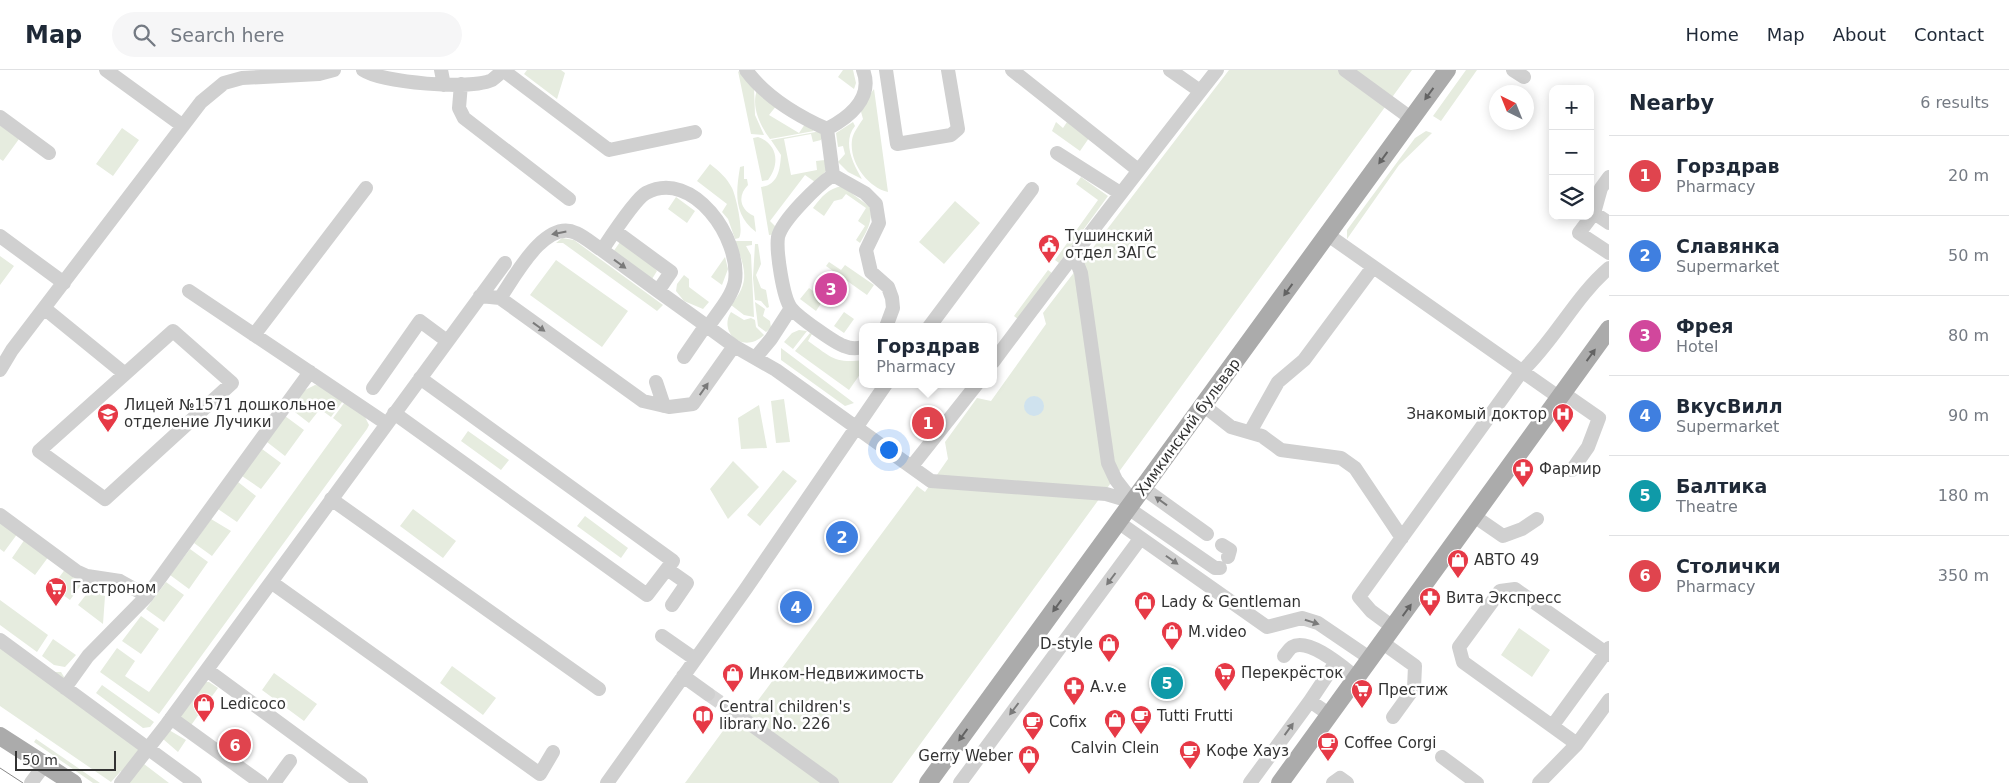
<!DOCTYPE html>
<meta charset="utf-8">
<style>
body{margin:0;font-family:"DejaVu Sans",sans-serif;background:#f6f6f7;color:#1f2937}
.controls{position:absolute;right:15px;top:15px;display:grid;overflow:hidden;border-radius:10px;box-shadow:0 2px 12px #0003}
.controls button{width:45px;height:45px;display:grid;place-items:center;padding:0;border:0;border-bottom:1px solid #e0e1e3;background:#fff;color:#1f2937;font:25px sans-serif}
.compass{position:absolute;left:1489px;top:15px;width:45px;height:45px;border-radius:50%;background:#fff;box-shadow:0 2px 12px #0003;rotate:317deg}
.scale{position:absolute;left:15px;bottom:12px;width:101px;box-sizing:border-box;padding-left:5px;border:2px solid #333;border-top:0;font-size:14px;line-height:18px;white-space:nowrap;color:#333;-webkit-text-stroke:4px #fff;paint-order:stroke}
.you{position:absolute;left:888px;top:379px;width:18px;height:18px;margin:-12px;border:4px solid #fff;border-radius:50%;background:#1a73e8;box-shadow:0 0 0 8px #1a73e833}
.badge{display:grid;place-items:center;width:32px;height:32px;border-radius:50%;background:#0f766e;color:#fff;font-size:16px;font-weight:700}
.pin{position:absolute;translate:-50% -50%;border:2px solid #fff;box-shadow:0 1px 5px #0006}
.popup{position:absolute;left:859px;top:253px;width:138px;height:65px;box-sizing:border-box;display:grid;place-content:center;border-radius:10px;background:#fff;filter:drop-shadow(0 1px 4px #0005);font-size:16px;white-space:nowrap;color:#747a83}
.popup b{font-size:19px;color:#1f2937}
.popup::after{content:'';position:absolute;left:50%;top:100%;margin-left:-10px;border:10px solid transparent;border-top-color:#fff}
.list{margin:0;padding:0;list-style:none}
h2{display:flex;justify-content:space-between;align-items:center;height:65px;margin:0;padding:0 20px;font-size:21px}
h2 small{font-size:16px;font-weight:400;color:#747a83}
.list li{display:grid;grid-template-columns:32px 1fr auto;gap:15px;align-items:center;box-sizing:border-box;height:80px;padding:0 20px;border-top:1px solid #e0e1e3}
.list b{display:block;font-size:19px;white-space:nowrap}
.list p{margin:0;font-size:16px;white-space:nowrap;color:#747a83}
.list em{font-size:16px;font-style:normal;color:#747a83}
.icon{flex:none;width:28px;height:28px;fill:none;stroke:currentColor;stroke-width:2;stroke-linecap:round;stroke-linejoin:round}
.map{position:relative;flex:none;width:1609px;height:713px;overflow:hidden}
header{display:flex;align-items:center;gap:30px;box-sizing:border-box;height:70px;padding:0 25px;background:#fff;border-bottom:1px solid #e0e1e3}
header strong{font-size:24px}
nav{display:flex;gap:28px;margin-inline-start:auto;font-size:18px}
.search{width:350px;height:45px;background:#f6f6f7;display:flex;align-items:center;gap:12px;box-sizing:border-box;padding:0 18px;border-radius:28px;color:#747a83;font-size:19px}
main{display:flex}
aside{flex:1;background:#fff}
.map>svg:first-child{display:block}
.green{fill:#e6ecdf}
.water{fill:#cfe2ee}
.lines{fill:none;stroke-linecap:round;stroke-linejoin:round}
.minor-tunnel{stroke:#d6d6d6;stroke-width:14;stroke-dasharray:14 7;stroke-linecap:butt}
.minor{stroke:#d0d0d0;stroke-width:14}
.major{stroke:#ababab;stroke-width:18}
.tram{stroke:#888;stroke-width:1}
.oneway{fill:#636363}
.oneway2{fill:#7a7a7a}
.labels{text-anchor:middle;stroke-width:5;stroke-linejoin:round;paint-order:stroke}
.poi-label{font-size:15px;fill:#333;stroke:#fff;text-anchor:start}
.street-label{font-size:15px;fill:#333;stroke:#fff}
</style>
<header>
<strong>Map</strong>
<div class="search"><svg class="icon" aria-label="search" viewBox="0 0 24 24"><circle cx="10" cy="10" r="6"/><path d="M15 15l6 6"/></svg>Search here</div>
<nav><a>Home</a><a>Map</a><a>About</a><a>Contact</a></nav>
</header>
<main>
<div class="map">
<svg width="1609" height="713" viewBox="0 0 1609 713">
<rect width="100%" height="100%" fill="#fff"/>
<path class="green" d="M527,0H561L565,3L557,29L524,4Z
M843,0H853L856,13L854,19L838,7Z
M1229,0H1412L892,713H685L733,647L742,652L917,416L925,422L948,389L945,372L977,328L991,331L1046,254L1043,243Z
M1466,0H1477L1441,51L1433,46Z
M738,1L754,18L755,45L764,65L751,64Z
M874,19L888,122C868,117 849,93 852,70C853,63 859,55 863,49L860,38Z
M757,20L777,35L769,45L799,63L805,54L814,61L770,69C760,55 751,37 757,20Z
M853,52L855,56C842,72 853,94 862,109L848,102L838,92L845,84L843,76L838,77L836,63Z
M1056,52L1063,58L1067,52L1089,68L1080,81L1052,61Z
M0,55L19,69L3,91L0,89Z
M122,58L139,70L113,106L96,94Z
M821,61L823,67L821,70L813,72L811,64L784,69L791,105L817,100L816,91L825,90L827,100L815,112L805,105L770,151L779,160L778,164L769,165L761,117C778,115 780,100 781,85L771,70Z
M1426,61L1432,63L1399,95L1347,169V160L1415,68Z
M758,67C778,74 780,94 768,110L762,111L753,68Z
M710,94C719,101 727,108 732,118C736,126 744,161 739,168L735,169L728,149L722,142L727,134L697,111Z
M744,96V109H747L748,115C737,126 740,140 754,146L756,162C733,144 736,122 740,97Z
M1081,107L1108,126L1059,193L1055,190L1098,130L1076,114Z
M842,116L870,137C873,151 867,161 860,173L856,170L865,156L858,151L866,138L846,124L842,129L834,131L824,146L813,138C822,126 828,119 842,116Z
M676,127L695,141L687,153L668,139Z
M955,131L980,153L944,194L919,172Z
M562,168L574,170L663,235L657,241L563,173H556Z
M735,171H752V175L746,176L751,185L754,247L744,245L731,235C751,211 745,199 735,171Z
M620,172L648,191L657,201L652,209L613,182Z
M755,174H758L761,194L756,205L761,218L766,220L769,237L767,238L761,231L755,230L753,208Z
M0,186L14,196L0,215Z
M725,187L728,199L722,215L711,207Z
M556,190L628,241L602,277L530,225Z
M829,192L841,200L845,195L874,215L867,225L826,196Z
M1048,200L1052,203L1019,250L1014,246Z
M684,205L689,209V217L709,232L703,239L684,231L676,221L677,214Z
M809,218L824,229L816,241L800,229Z
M755,232L765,239L763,246L770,251L771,258L766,262L758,256Z
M731,242L744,250L751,248L755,250L756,257L764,265C743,285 718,262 731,242Z
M844,242L854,249L844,263L834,256Z
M799,260L807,261L793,279L784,272L792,263Z
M810,263L812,264L808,271C830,286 834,294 863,290V300L849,320L795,281Z
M781,278L854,333L845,336L781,290Z
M315,315L322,316L343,331L331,347L320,339L309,353L291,339L303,321Z
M784,329L790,372L776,373L771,331Z
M345,332L365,347L369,355L367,359L159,644L100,602L117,578L135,591L125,606L149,622L342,355L333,348Z
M759,335L767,378L741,379L738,348Z
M285,346L304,360L285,386L267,372Z
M468,361L509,390L501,400L461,371Z
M262,379L281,393L261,419L242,406Z
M733,391L759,417L728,449L710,419Z
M783,400L797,411L760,456L747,445Z
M238,412L256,426L237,452L218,439Z
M413,439L456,471L443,488L400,456Z
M585,446L628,478L621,488L577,456Z
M211,449L231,461L212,486L194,473Z
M0,451L18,463L4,482L0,479Z
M25,469L49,486L35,505L12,488Z
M190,479L208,492L189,519L170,505Z
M66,498L84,511L70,530L52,517Z
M166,512L184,525L164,552L146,539Z
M92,517L105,526L103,554L78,535Z
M0,530L48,565L37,582L0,555Z
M141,546L159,559L141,584L122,571Z
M1519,558L1550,580L1532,607L1501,585Z
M53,569L76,585L65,597L54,595L42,586Z
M0,578L47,602H61L69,615L143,677L124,703L121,701L111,712L0,636Z
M452,596L496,628L483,645L440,613Z
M274,603L317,634L304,651L262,620Z
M204,612H209L218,618L189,658L179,646Z
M102,615L154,652L150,657L143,658L96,623Z
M169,660L186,670L178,682L163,669Z
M36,669L100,713H93L34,672Z
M144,694L169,713H128Z"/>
<path class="water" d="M1024 336a10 10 0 1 1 20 0a10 10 0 1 1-20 0Z"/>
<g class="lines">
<path class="minor-tunnel" d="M708,624L727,637"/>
<path class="minor" d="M106,0L183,56
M363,0C383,13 470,20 492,10C496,7 500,3 504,0
M441,0L444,15
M746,0C765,26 798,46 827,59
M886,0L897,74L951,65L958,59L948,0
M1012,0L1138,100
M1170,0L1200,21
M1345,0L1412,49
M1513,0L1524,7
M504,1L609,80L695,62
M461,14L459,38L464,48L569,129
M0,47L49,83
M827,59C848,48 874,28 863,0
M827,59L833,105
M1057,83L1120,123
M833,105C818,115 782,150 778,167C776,181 783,228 791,238C798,247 835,273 844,276C851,279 856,279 863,277
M833,105L865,123L876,134L879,153L866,180L871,202L888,217L892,228L893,238L886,257
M1594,143L1601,118L1609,107
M1609,153L1594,143L1579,163L1609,183
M615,161L671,202L658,221L708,257C717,243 732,227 735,211C741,169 693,98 646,123C635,129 610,168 602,180L658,221
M1328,165L1560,328
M0,166L64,213
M1072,188L1077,193L1081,203L1108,393L1116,410L1133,432
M189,221L387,354
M480,226L500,228L643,331L669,337L693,334L734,276
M500,228C514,208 545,148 576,163C585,167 594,175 602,180
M44,238L125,304
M708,257L734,276L776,300L931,411L1106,424L1133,432
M929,257L1032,119
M173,261L232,313L105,429L39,381Z
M254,265L366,118
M684,287L706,255
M756,287L771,269L791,238
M993,292C1066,194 1141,97 1217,0
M0,300L12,280L201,32L224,13L242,8L319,4L334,0
M656,312L664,336
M373,318L420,251L447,271
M1563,323L1599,348L1588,377L1572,400
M1203,335L1231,357L1262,366L1281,380L1341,388L1355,398L1402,468
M394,343L647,525L673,491L420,308
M1250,362L1278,312L1304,290L1373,197
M912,396L977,314
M1143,418L1207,464
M331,429L599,619
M1128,438L1215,498H1220
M0,445L76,501L87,506L120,511L147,526
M1474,446L1503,466L1522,459L1537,449
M1118,452L1267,557L1302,548L1318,553L1371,589
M1222,475L1230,480L1228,487
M667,499L687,513L672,535
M271,512L540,704L553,682
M1394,558L1371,541L1359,527L1522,301C1555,270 1575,227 1609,198
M662,566L695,589
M0,570L195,713
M1383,573L1415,596L1414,618L1393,647
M1284,586C1286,584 1289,579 1292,577C1309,567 1344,598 1357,608
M207,600L361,713
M683,606L708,624
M65,618L88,586L147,526L310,302
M1310,631L1336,592
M727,637L832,713
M171,648L261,713
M1553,655L1609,578
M1577,674L1463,592L1459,577L1500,521L1515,519L1609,585
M1442,687L1477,713
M31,713L45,694
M121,713L167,654L505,193
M274,713L290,691
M607,713L745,520L886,314
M960,713L1140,469
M1250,713L1310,631L1330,645
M1333,713L1340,708L1347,713
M1539,713L1577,674L1609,630"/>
<path class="major" d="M0,666L73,713
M928,713L1447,0
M1280,713L1609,259"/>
<path class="tram" d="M0,698L23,713"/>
</g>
<defs><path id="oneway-solid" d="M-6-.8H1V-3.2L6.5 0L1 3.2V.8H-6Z" transform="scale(1.25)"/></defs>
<g class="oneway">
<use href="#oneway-solid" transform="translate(1429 24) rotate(126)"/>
<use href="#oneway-solid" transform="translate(1383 88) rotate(126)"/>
<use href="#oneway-solid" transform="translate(1288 220) rotate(126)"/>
<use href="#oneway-solid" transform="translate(1591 285) rotate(-54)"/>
<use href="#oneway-solid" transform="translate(1057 536) rotate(126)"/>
<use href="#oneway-solid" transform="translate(1407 540) rotate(-54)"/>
<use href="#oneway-solid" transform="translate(963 665) rotate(126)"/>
</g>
<g class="oneway2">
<use href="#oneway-solid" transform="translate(559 163) rotate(169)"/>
<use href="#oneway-solid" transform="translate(620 194) rotate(36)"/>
<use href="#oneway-solid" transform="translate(539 257) rotate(36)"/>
<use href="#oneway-solid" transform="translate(704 319) rotate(-55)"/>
<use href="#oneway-solid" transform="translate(1161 431) rotate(-144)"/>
<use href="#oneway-solid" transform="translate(1172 490) rotate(35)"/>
<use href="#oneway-solid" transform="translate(1111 509) rotate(127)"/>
<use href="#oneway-solid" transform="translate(1312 552) rotate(18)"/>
<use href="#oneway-solid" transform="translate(1014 639) rotate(127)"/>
<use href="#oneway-solid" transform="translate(1289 659) rotate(-54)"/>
</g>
<defs>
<g id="civic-pin" transform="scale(1.125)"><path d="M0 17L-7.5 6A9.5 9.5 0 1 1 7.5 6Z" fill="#e63946" stroke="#fff"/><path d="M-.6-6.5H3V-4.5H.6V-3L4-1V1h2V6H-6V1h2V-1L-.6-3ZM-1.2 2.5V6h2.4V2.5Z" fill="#fff"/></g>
<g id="school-pin" transform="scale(1.125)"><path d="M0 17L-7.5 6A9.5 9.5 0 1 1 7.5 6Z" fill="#e63946" stroke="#fff"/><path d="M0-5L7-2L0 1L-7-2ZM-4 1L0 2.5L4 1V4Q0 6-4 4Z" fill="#fff"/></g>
<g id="hospital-pin" transform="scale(1.125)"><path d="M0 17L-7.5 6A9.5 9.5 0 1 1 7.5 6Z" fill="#e63946" stroke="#fff"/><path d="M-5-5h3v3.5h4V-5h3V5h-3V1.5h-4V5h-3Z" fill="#fff"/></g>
<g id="pharmacy-pin" transform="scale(1.125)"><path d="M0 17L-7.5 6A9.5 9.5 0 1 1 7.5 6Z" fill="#e63946" stroke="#fff"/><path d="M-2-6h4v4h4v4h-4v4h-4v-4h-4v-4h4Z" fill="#fff"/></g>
<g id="shop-pin" transform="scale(1.125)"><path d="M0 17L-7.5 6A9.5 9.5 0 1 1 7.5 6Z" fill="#e63946" stroke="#fff"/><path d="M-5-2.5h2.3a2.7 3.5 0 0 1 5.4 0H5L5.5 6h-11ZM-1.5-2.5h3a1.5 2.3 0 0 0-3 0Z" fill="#fff"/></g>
<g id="supermarket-pin" transform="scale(1.125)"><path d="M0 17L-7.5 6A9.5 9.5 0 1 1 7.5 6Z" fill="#e63946" stroke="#fff"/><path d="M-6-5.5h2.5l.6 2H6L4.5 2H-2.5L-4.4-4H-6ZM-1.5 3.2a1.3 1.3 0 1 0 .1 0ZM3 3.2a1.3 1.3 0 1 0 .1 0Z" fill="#fff"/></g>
<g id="library-pin" transform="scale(1.125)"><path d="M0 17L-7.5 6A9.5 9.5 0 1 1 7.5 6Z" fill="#e63946" stroke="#fff"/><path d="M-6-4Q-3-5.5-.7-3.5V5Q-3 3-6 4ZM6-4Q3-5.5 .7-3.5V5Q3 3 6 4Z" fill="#fff"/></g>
<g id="cafe-pin" transform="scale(1.125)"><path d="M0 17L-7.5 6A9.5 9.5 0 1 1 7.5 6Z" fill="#e63946" stroke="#fff"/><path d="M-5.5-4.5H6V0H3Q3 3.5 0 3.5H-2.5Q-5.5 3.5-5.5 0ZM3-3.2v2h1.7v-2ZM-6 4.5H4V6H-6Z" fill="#fff"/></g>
</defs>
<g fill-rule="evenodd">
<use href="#civic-pin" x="1049" y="175"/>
<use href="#school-pin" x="108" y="344"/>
<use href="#hospital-pin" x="1563" y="344"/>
<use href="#pharmacy-pin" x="1523" y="399"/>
<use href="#shop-pin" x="1458" y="490"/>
<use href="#supermarket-pin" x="56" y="518"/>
<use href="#pharmacy-pin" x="1430" y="528"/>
<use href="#shop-pin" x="1145" y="532"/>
<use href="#shop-pin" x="1172" y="562"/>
<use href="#shop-pin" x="1109" y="574"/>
<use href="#supermarket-pin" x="1225" y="603"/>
<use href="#shop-pin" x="733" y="604"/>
<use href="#pharmacy-pin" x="1074" y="617"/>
<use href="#supermarket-pin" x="1362" y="620"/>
<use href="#shop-pin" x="204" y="634"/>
<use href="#library-pin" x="703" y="646"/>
<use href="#cafe-pin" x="1141" y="646"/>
<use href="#shop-pin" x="1115" y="650"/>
<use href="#cafe-pin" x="1033" y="652"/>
<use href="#cafe-pin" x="1328" y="673"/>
<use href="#cafe-pin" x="1190" y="681"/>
<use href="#shop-pin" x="1029" y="686"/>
</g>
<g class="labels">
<g class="poi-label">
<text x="1065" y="171">Тушинский<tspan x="1065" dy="17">отдел ЗАГС</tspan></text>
<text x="124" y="340">Лицей №1571 дошкольное<tspan x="124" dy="17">отделение Лучики</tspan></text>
<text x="1547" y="349" text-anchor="end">Знакомый доктор</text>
<text x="1539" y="404">Фармир</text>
<text x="1474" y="495">АВТО 49</text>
<text x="72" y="523">Гастроном</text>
<text x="1446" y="533">Вита Экспресс</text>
<text x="1161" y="537">Lady &amp; Gentleman</text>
<text x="1188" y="567">M.video</text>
<text x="1093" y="579" text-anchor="end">D-style</text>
<text x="1241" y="608">Перекрёсток</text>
<text x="749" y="609">Инком-Недвижимость</text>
<text x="1090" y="622">A.v.e</text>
<text x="1378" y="625">Престиж</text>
<text x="220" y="639">Ledicoco</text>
<text x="719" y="642">Central children's<tspan x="719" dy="17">library No. 226</tspan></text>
<text x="1157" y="651">Tutti Frutti</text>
<text x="1049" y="657">Cofix</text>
<text x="1344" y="678">Coffee Corgi</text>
<text x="1115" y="683" text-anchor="middle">Calvin Clein</text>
<text x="1206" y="686">Кофе Хауз</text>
<text x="1013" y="691" text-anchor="end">Gеrry Weber</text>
</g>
<g class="street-label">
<text transform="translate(1188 357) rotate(-54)" y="5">Химкинский бульвар</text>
</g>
</g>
</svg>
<div class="controls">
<button>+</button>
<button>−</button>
<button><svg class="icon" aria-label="layers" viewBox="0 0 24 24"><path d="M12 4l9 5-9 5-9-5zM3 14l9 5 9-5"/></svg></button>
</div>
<svg class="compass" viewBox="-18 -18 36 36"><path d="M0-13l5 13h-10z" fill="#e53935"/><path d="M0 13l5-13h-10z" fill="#747a83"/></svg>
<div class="scale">50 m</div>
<div class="you"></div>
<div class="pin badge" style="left:928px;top:353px;background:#e0444e">1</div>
<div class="popup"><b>Горздрав</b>Pharmacy</div>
<div class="pin badge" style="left:842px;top:467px;background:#3f7fe0">2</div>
<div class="pin badge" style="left:831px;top:219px;background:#d1479c">3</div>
<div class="pin badge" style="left:796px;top:537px;background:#3f7fe0">4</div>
<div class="pin badge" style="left:1167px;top:613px;background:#0f9aa8">5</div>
<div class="pin badge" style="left:235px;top:675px;background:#e0444e">6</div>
</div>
<aside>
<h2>Nearby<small>6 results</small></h2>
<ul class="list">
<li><span class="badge" style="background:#e0444e">1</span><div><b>Горздрав</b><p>Pharmacy</p></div><em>20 m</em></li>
<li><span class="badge" style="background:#3f7fe0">2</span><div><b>Славянка</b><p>Supermarket</p></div><em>50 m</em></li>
<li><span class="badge" style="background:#d1479c">3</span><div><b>Фрея</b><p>Hotel</p></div><em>80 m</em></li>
<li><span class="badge" style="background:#3f7fe0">4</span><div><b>ВкусВилл</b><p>Supermarket</p></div><em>90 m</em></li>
<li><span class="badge" style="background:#0f9aa8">5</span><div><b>Балтика</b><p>Theatre</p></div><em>180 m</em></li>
<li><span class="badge" style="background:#e0444e">6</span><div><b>Столички</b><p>Pharmacy</p></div><em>350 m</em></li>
</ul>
</aside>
</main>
